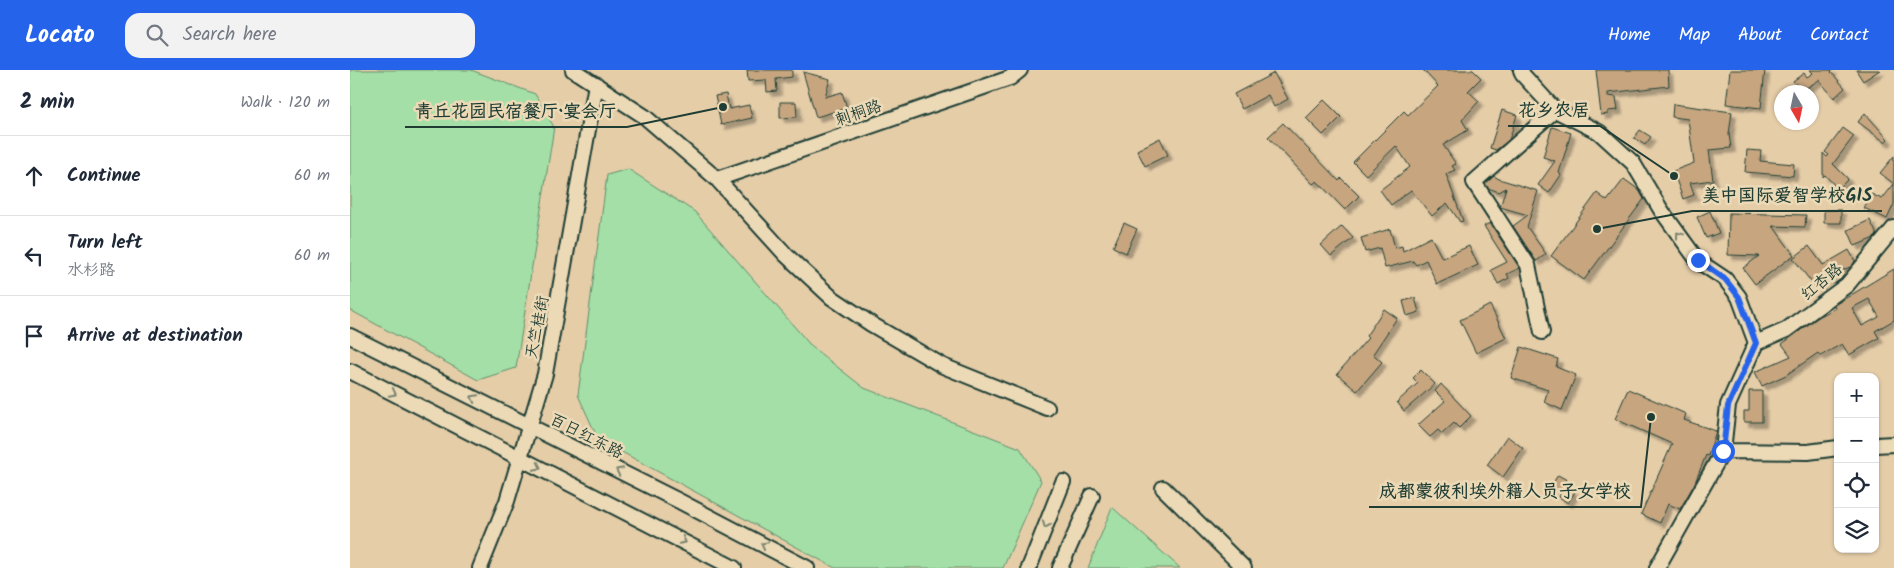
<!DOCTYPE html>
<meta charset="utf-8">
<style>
body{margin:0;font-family:Kalam,"LXGW WenKai TC",sans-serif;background:#f2f2f3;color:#1f2937}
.controls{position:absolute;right:15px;bottom:15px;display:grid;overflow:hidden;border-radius:10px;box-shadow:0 1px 4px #0004}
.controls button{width:45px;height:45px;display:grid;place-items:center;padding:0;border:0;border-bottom:1px solid #e0e1e3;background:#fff;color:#1f2937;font:25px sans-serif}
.compass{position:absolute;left:1424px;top:15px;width:45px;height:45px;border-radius:50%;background:#fff;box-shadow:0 1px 4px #0004;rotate:171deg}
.stop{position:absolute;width:15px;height:15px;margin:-11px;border:4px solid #2563eb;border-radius:50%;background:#fff}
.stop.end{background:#2563eb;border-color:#fff;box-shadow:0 1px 5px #0008}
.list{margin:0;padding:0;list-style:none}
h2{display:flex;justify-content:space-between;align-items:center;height:65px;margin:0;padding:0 20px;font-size:21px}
h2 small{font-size:16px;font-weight:400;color:#747a83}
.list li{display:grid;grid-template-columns:32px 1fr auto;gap:15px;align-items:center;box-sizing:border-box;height:80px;padding:0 20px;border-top:1px solid #e0e1e3}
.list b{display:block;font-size:19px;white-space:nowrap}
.list p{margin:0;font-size:16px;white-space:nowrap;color:#747a83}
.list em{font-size:16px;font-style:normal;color:#747a83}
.icon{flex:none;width:28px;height:28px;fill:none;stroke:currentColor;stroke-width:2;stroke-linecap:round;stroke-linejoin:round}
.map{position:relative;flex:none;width:1544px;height:498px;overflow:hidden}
header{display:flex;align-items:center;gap:30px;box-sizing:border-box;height:70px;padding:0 25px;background:#2563eb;color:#fff}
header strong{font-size:24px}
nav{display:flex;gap:28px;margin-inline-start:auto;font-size:18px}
.search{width:350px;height:45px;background:#f2f2f3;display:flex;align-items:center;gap:12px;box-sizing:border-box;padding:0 18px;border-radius:15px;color:#747a83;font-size:19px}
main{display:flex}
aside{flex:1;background:#fff}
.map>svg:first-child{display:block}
.green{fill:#a3dfa6;stroke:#618e6d}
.building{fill:#c6a57f;stroke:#1f3d34;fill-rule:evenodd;filter:url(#shadow)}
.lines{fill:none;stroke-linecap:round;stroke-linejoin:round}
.minor-casing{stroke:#1f3d34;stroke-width:18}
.minor{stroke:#ecdab7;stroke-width:14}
.oneway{stroke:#7b846f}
.route{stroke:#2563eb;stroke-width:6}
.labels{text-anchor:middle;stroke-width:5;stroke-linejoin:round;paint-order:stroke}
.street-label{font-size:16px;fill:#1f3d34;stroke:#ecdab7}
.leader{fill:none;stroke:#1f3d34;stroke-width:2}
.callout-dot{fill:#1f3d34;stroke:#ecdab7;stroke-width:2}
.callout-label{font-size:18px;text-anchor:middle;font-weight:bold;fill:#1f3d34;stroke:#ecdab7;stroke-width:5;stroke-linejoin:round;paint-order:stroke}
</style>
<header>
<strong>Locato</strong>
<div class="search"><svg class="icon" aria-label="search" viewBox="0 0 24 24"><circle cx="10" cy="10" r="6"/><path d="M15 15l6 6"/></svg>Search here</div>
<nav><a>Home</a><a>Map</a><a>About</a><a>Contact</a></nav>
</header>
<main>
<aside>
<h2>2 min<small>Walk · 120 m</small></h2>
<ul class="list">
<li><svg class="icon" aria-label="ahead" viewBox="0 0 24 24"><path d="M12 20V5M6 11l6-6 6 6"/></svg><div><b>Continue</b></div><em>60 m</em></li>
<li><svg class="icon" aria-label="left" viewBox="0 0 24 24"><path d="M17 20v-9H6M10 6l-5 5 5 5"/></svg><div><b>Turn left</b><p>水杉路</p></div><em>60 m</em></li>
<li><svg class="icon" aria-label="arrive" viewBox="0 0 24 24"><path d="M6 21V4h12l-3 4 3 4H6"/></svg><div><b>Arrive at destination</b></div></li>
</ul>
</aside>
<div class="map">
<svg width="1544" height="498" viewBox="0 0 1544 498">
<defs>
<filter id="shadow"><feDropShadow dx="4.5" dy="4.5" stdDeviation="1" flood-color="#0004"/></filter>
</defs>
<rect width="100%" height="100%" fill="#e5cda8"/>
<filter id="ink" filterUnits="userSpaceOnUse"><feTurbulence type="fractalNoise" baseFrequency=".02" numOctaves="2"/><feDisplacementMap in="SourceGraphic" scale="10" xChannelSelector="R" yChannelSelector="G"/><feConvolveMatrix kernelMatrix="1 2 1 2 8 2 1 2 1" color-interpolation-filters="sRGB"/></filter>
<g filter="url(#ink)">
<path class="green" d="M0,0H121L185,24L204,57L166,298L128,310L0,240Z
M278,99L345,142L462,277L514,318L670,378L691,411L653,498H485L248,369L228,325L257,105Z
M762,437L830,498H738Z"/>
<path class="building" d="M397,0H442V7L426,9L427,21L417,22L416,10L398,11Z
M1073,0H1123L1131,8L1118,21L1129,31L1112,50L1118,60L1093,75L1106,94L1102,96L1105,100L1096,104L1113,151L1110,152L1097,133L1082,146L1061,120L1041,135L1030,120L1060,97L1046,76L1016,105L1003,92L1054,41L1058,45L1088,16Z
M1246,0H1318L1319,16L1258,23V26L1266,27L1268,40L1258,41V44L1251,45Z
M1380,0H1415L1411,38L1376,34Z
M1460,0H1483L1481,2L1495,18L1484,28L1469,10L1450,22H1446L1443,19L1447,16L1443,11L1454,3L1457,7L1463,3Z
M1506,0H1530L1513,11Z
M453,2L480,9L475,27L492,22L497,38L466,47Z
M924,3L938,29L924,37L918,25L892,39L884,24Z
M376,24L379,39L399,35L402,48L371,55L365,26Z
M974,30L991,47L973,65L956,48Z
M430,32H446L447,47L430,48Z
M1323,34L1382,42L1379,64L1381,78L1359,80L1363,110L1340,113L1344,125L1333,129L1323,101L1344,93L1338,49L1322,47Z
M1152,40L1167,45L1159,70L1146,80L1140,78Z
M1515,43L1538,69L1535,72L1508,52Z
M933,53L989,111L991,108L1009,126L995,140L967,111L963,114L918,67Z
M1202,57L1221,63L1209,103L1211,105L1199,123L1188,115L1205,91L1193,87Z
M1493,58L1504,66L1483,94L1498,109L1488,119L1475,105L1473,107V83L1477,87L1479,85L1475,82Z
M1290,60L1301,67L1295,75L1284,68Z
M810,68L818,85L795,96L787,80Z
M1397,80L1411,81L1410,91L1444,94L1443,106L1395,102Z
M1544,86V134L1537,149L1514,138L1521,124L1532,129L1544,114L1530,103Z
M1144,106L1149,109L1188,121L1177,157L1196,184L1188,190L1186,191L1163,156L1178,145L1150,137L1156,118L1149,122L1138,118L1135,114Z
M1274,109L1289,120L1294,129L1234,210L1201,186L1247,123L1257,131Z
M1474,140H1491V153H1474Z
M1360,141L1369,163L1356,168L1347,147Z
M1379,143L1456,145L1455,157L1423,156L1444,185L1405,214L1393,198L1409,186L1378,185Z
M1520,150L1527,165L1524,168L1505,176L1498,160Z
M774,153L787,159L776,183L763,177Z
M1140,153L1170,198L1157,204L1159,208L1148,214L1141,200L1157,192L1134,156Z
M992,156L1003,168L981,186L971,175Z
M1040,159L1045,178L1052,176L1053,181L1081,167L1092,188L1119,176L1128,195L1087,214L1076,190L1066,195L1063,191L1035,198L1030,178L1015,182L1011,168Z
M1459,176L1473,195L1499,180L1505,191L1502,196L1491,201L1490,198L1465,217L1443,188Z
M1544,199V250L1525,261L1529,268L1499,285L1492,274L1470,286L1468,283L1436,305L1412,316L1405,302L1441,286L1432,274L1467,248L1485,238L1484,236L1486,234ZM1519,229L1529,247L1512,256L1502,238Z
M1065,228L1069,242L1057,246L1053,231Z
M1140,235L1156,268L1126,283L1110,250Z
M1034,239L1047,248L1023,284L1032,292L1007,321L987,304L1018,268L1016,266Z
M1171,277L1208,289L1206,297L1226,305L1212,340L1194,332L1198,320L1161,308Z
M1071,300L1085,314L1054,341L1047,332L1068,313L1063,308Z
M1091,314L1121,346L1109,358L1104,353L1092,364L1088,360L1080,367L1068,355L1095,331L1085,321Z
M1278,319L1336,344L1334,350L1366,361L1358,386L1356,385L1344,415L1330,439L1318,434L1310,453L1291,444L1322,374L1265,349Z
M1399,321H1412V352H1394V341H1399Z
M1157,366L1173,378L1153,407L1137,395Z
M1208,405L1217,410L1210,421L1201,416Z
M1215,416L1225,422L1218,433L1209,427Z"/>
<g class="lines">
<g class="minor-casing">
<path id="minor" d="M223,0L294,46L367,109L436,185L481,227L521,254L593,296L697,338
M1171,0L1173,5L1205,40L1249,62L1283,93L1311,140L1348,191L1375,209L1389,227L1406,273
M367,109L660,8L670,0
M1192,262L1178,195L1124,112L1205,40
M0,266L331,432L457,498
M1406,273L1436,260L1497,215L1544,158
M0,301L384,498
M1525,375L1544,374
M1373,381L1458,382L1488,378
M813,418L894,498
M130,498L157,431L195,304L246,14
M679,498L713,412
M710,498L742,426
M1307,498L1373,381L1378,335L1406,273"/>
</g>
<use href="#minor" class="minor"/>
</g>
<defs><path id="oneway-chevron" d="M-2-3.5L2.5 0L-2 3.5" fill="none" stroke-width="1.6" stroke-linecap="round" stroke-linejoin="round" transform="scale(1.25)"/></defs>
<g class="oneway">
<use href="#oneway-chevron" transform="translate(1329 165) rotate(-127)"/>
<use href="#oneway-chevron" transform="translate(43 323) rotate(27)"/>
<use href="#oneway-chevron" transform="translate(124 328) rotate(-153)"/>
<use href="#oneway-chevron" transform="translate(188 397) rotate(27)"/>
<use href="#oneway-chevron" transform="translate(269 401) rotate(-153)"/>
<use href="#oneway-chevron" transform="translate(696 455) rotate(112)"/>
<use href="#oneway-chevron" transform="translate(333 471) rotate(27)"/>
<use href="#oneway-chevron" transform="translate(414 475) rotate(-152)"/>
</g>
</g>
<g class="lines" filter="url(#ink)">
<path class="route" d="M1348,190L1375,209L1389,227L1406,273L1378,336L1373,381"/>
</g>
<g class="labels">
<g class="street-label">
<text transform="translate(508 42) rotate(-19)" y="6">刺桐路</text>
<text transform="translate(1471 211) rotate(-40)" y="6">红杏路</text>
<text transform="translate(186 257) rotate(-79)" y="6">天竺桂街</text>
<text transform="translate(237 365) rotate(27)" y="6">百日红东路</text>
</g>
</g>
<path class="leader" d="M1324 106L1250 56H1158M373 37L277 57H55M1247 159L1342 141H1532M1301 347L1291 437H1019"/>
<g class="callout-dot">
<circle cx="1324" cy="106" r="5"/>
<circle cx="373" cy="37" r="5"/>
<circle cx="1247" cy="159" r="5"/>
<circle cx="1301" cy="347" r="5"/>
</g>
<g class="callout-label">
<text x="1204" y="46">花乡农居</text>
<text x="166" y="47">青丘花园民宿餐厅·宴会厅</text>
<text x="1437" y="131">美中国际爱智学校GIS</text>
<text x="1155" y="427">成都蒙彼利埃外籍人员子女学校</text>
</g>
</svg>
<div class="controls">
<button>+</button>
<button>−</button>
<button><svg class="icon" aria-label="locate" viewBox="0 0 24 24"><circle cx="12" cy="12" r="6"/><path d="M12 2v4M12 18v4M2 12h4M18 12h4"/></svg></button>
<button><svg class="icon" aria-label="layers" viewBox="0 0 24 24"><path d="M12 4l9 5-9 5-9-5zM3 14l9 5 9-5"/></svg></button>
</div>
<svg class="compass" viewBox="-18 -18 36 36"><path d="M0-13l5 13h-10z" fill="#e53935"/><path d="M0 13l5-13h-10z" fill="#747a83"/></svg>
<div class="stop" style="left:1373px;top:381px"></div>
<div class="stop end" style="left:1348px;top:190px"></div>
</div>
</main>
